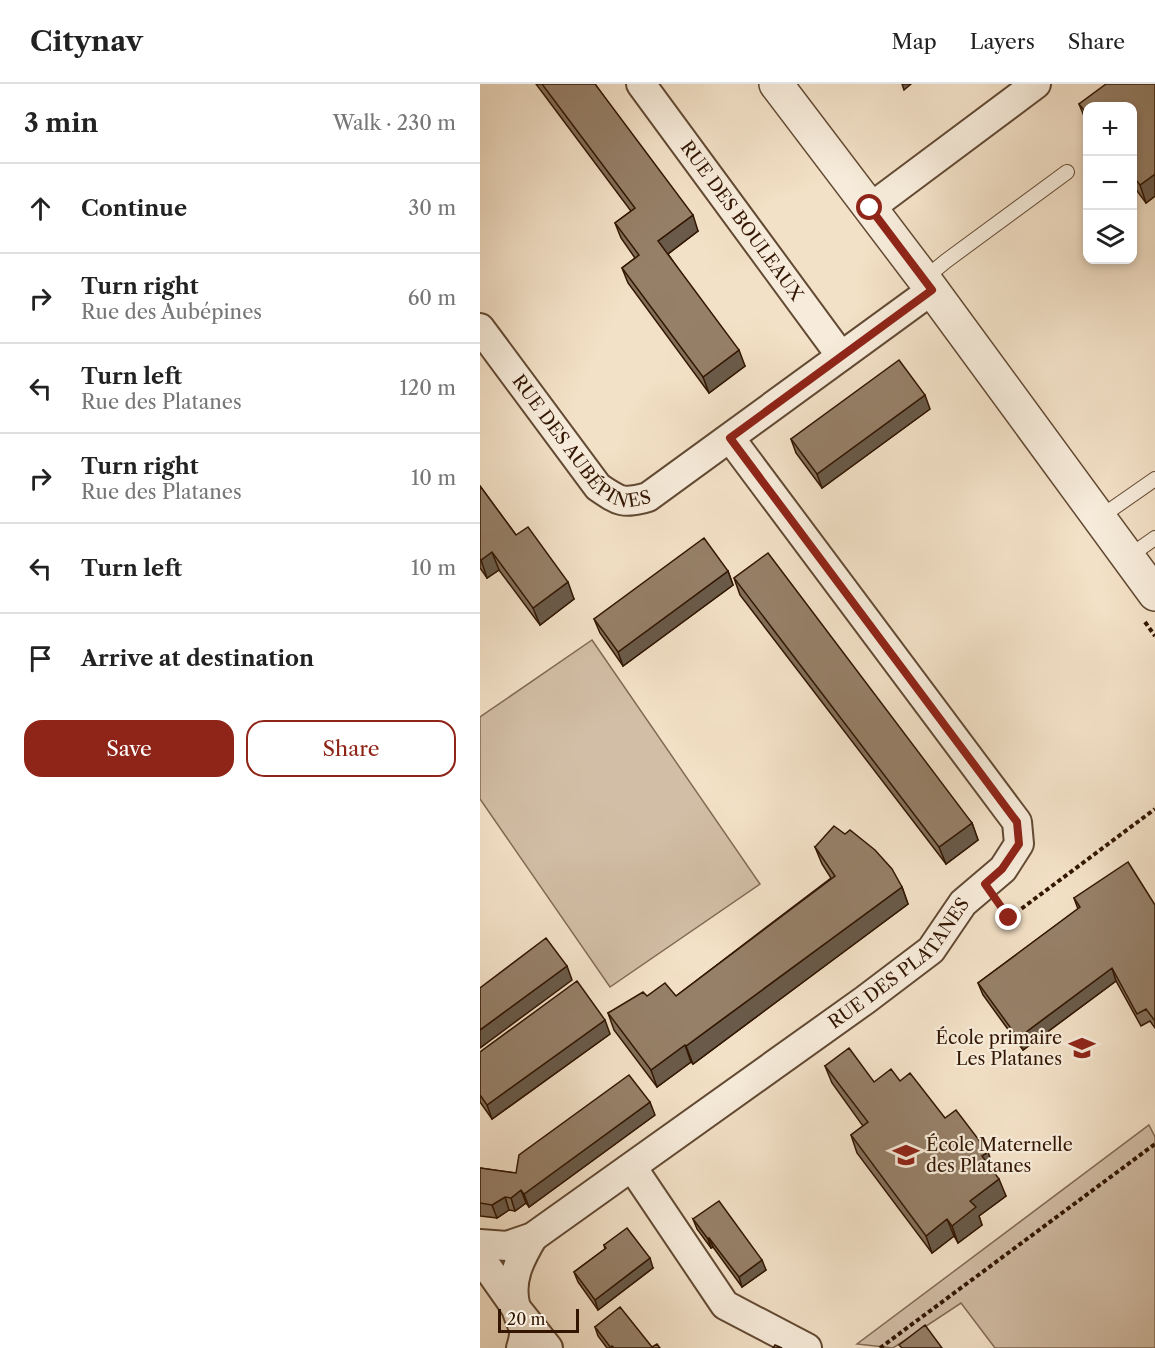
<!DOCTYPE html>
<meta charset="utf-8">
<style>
body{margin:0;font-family:"Libre Caslon Text",serif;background:#f2f2f2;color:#222}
.controls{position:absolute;right:18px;top:18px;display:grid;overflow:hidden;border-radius:12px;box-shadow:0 3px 9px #0003}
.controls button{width:54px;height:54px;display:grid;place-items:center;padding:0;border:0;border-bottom:2px solid #e0e0e0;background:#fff;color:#222;font:30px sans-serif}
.scale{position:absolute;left:18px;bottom:15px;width:81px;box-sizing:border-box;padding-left:6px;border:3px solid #321602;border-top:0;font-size:16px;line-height:21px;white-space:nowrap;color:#321602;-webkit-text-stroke:4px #f7ecdb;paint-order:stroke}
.stop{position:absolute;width:18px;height:18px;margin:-14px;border:4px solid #8f2418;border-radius:50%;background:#fff}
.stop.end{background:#8f2418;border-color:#fff;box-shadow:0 2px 6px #0008}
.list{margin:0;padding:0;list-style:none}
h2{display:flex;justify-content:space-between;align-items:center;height:78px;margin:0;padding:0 24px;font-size:26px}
h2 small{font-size:20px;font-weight:400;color:#767676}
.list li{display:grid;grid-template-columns:39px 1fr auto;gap:18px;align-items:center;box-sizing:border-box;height:90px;padding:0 24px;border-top:2px solid #e0e0e0}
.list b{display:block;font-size:22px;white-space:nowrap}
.list p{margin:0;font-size:20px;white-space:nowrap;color:#767676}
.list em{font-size:20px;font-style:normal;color:#767676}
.actions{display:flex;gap:12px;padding:18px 24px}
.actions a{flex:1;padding:14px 0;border:2px solid #8f2418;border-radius:18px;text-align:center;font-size:21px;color:#8f2418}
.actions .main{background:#8f2418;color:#fff}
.icon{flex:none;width:33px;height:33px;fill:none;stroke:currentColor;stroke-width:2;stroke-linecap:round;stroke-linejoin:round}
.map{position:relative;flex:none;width:675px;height:1264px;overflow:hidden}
header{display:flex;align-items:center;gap:36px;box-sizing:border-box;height:84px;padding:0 30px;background:#fff;border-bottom:2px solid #e0e0e0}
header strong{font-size:28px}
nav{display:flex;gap:33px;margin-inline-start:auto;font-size:21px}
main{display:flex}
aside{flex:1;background:#fff}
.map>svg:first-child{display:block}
.green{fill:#d2bea6;stroke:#826a54;stroke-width:1.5}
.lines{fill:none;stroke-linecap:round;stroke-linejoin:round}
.service-casing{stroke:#624933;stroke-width:16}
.minor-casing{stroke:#624933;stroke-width:32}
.tertiary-casing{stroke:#624933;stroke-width:36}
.path{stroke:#321602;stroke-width:4;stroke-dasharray:4.5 3;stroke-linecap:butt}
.service{stroke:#f7ecdb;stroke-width:14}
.minor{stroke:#f7ecdb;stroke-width:28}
.tertiary{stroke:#f7ecdb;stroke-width:33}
.wall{fill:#816e59;stroke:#321602;stroke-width:1.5}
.shaded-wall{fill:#695a49;stroke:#321602;stroke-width:1.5}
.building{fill:#968068;stroke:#321602;stroke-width:1.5}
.route{stroke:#8f2418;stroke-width:8}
.labels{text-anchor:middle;stroke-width:4.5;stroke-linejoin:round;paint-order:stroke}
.street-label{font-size:18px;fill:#321602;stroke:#f7ecdb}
.poi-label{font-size:18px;fill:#321602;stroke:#f7ecdb;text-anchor:end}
</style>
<header>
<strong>Citynav</strong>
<nav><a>Map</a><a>Layers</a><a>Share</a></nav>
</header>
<main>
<aside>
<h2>3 min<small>Walk · 230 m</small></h2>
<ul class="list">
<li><svg class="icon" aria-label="ahead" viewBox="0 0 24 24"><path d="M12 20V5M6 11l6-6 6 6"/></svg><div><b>Continue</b></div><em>30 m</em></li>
<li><svg class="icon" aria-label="right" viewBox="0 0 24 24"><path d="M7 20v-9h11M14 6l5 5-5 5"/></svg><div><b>Turn right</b><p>Rue des Aubépines</p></div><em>60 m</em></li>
<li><svg class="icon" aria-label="left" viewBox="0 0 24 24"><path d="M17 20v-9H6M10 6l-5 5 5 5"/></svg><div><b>Turn left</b><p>Rue des Platanes</p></div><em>120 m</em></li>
<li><svg class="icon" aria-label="right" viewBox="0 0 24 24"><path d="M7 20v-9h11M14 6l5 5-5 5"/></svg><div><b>Turn right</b><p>Rue des Platanes</p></div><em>10 m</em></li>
<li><svg class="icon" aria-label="left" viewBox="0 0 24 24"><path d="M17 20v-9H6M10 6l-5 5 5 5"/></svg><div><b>Turn left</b></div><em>10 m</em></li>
<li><svg class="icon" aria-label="arrive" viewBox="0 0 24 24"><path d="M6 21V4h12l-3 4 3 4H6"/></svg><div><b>Arrive at destination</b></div></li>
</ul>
<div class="actions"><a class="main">Save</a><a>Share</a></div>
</aside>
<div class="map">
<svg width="675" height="1264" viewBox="0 0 675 1264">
<rect width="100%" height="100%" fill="#f3e1c7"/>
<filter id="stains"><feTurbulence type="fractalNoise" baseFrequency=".00333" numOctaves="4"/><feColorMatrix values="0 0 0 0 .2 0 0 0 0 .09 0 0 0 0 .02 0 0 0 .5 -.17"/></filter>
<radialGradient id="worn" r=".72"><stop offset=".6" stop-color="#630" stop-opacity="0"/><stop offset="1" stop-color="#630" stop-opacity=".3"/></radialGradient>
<path class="green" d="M112,556L280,800L130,903L0,715V633Z
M669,1041L675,1053V1264H515L481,1219L413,1264L377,1260Z"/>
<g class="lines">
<g class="service-casing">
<path id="service" d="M444,195L466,177L587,88
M619,434L675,395
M648,473L675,454"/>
</g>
<g class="minor-casing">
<g id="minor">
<path id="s1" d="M161,0L361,272"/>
<path d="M390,124L556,0"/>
<path id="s2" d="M0,244L118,403C140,418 143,420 168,413L452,206"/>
<path d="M152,1083L245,1221L327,1264"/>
<path id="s3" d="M0,1160L27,1162L53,1153L385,916L451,866L483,819L523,785L539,760L537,738L250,354"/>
<path d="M0,1173L36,1224L68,1264"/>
<path d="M41,1264C48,1242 41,1243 36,1224C28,1197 40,1175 53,1153"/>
</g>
</g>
<g class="tertiary-casing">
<path id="tertiary" d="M296,0L444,195L675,510"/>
</g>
<path class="path" d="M665,538L675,552
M521,822L529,834L675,725
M400,1264L675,1060"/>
<use href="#service" class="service"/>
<use href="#minor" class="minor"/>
<use href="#tertiary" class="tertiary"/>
</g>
<path class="wall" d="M56,0H115L218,147L188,170L265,282L229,309L148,199L142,184L155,174L141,154L135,139L151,127Z
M675,0V112L666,119L652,100V22H608V40L606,37L599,20Z
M450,325L342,404L316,369L311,355Z
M0,402L36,451L94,515L60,541L19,486L7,494L0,484Z
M248,487L253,501L143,582L120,549L114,535Z
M254,494L492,739L498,756L466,780L260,511Z
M335,763L422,803L428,820L213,980L211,978L177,1003L134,946L128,929L167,912H196L351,794L342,780Z
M594,814L675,821V944L670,937L661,942L636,897L543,966L503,911L498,899L598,825Z
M130,950L12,1035L0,1018V968Z
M345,982L394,998L420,997L465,1034L514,1085L513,1087L526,1112L499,1132L502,1141L478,1159L474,1152L452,1169L377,1069L371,1051L383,1042L352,999Z
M175,1031L49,1123L46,1119L35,1127L29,1126L17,1134L0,1132V1084L36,1089Z
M213,1135L286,1186L262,1203L233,1163L231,1164L217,1145Z
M124,1161L173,1184L118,1226L98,1198L94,1188L125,1165Z
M115,1243L172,1263L180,1264H127L118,1252Z"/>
<path class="shaded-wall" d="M422,0H431L424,6Z
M675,90V112L666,119L660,101Z
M213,131L218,147L184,173L178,157Z
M259,266L265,282L229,309L223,293Z
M445,311L450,325L342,404L337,390Z
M12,468L19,486L7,494L1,476Z
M248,487L253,501L143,582L138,568Z
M88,498L94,515L60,541L53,524Z
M492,739L498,756L466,780L459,763Z
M422,803L428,820L213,980L206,962Z
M87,882L92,896L0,964V946Z
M632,884L636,897L543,966L538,954Z
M125,936L130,950L12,1035L7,1021Z
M205,961L211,978L177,1003L171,986Z
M170,1018L175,1031L49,1123L44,1110Z
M508,1068L514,1085L508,1090L502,1072Z
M519,1095L526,1112L499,1132L502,1141L478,1159L472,1142L490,1117Z
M41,1106L46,1119L35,1127L31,1114Z
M25,1113L29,1126L17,1134L12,1121Z
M467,1135L474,1152L452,1169L446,1152Z
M229,1154L233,1163L231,1164L228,1155Z
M170,1174L173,1184L118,1226L115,1216Z
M282,1176L286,1186L262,1203L259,1193Z"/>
<path class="building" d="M62,0H115L213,131L178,157L259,266L223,293L142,184L159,171L135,139L155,124Z
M626,0H675V90L660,101L652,91V22H608V31L599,20Z
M419,276L445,311L337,390L311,355Z
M0,402L36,451L48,443L88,498L53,524L12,468L1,476L0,475Z
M224,454L248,487L138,568L114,535Z
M288,469L492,739L459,763L254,494Z
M354,742L365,750L370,746L395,766L412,785L422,803L206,962L205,961L171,986L128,929L163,908L167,912L185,899L196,912L355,792L335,763Z
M648,778L675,821V937L666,925L657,930L632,884L538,954L498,899L600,823L594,814Z
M66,854L87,882L0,946V904Z
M97,897L125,936L7,1021L0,1011V968Z
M369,964L394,998L411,985L420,997L430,989L465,1034L476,1026L508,1068L502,1072L519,1095L490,1117L496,1123L472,1142L467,1135L446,1152L371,1051L388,1038L345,982Z
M149,991L170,1018L44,1110L41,1106L31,1114L25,1113L12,1121L0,1119V1084L36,1089L39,1071Z
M239,1117L282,1176L259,1193L229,1154L228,1155L213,1135Z
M147,1144L170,1174L115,1216L94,1188L126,1164L124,1161Z
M140,1223L172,1263L177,1260L180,1264H134L132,1262L131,1264L115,1243Z
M445,1241L462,1264H422L419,1261Z
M295,1261L302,1264H293Z"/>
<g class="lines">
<path class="route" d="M390,124L452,206L250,354L537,738L539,760L522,785L505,800L529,834"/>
</g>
<defs>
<g id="school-bare" transform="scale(2.07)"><path d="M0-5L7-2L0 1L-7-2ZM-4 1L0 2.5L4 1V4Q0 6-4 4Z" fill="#8f2418" stroke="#f7ecdb" stroke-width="2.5" paint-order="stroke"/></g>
</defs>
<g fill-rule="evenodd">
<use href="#school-bare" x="602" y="964"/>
<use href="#school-bare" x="426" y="1071"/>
</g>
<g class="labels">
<g class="street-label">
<text dy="6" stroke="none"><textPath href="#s1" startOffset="170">RUE DES BOULEAUX</textPath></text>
<text dy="6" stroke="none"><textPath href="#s2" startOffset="158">RUE DES AUBÉPINES</textPath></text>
<text dy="6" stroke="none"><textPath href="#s3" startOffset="513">RUE DES PLATANES</textPath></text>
</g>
<g class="poi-label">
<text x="582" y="960">École primaire<tspan x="582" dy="21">Les Platanes</tspan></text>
<text x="446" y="1067" text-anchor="start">École Maternelle<tspan x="446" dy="21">des Platanes</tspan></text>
</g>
</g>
<rect width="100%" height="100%" filter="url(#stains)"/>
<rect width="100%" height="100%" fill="url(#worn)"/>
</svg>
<div class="controls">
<button>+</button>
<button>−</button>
<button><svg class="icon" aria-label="layers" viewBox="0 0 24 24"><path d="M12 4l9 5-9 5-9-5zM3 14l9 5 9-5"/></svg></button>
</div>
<div class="scale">20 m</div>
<div class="stop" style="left:390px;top:124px"></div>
<div class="stop end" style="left:529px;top:834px"></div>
</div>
</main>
